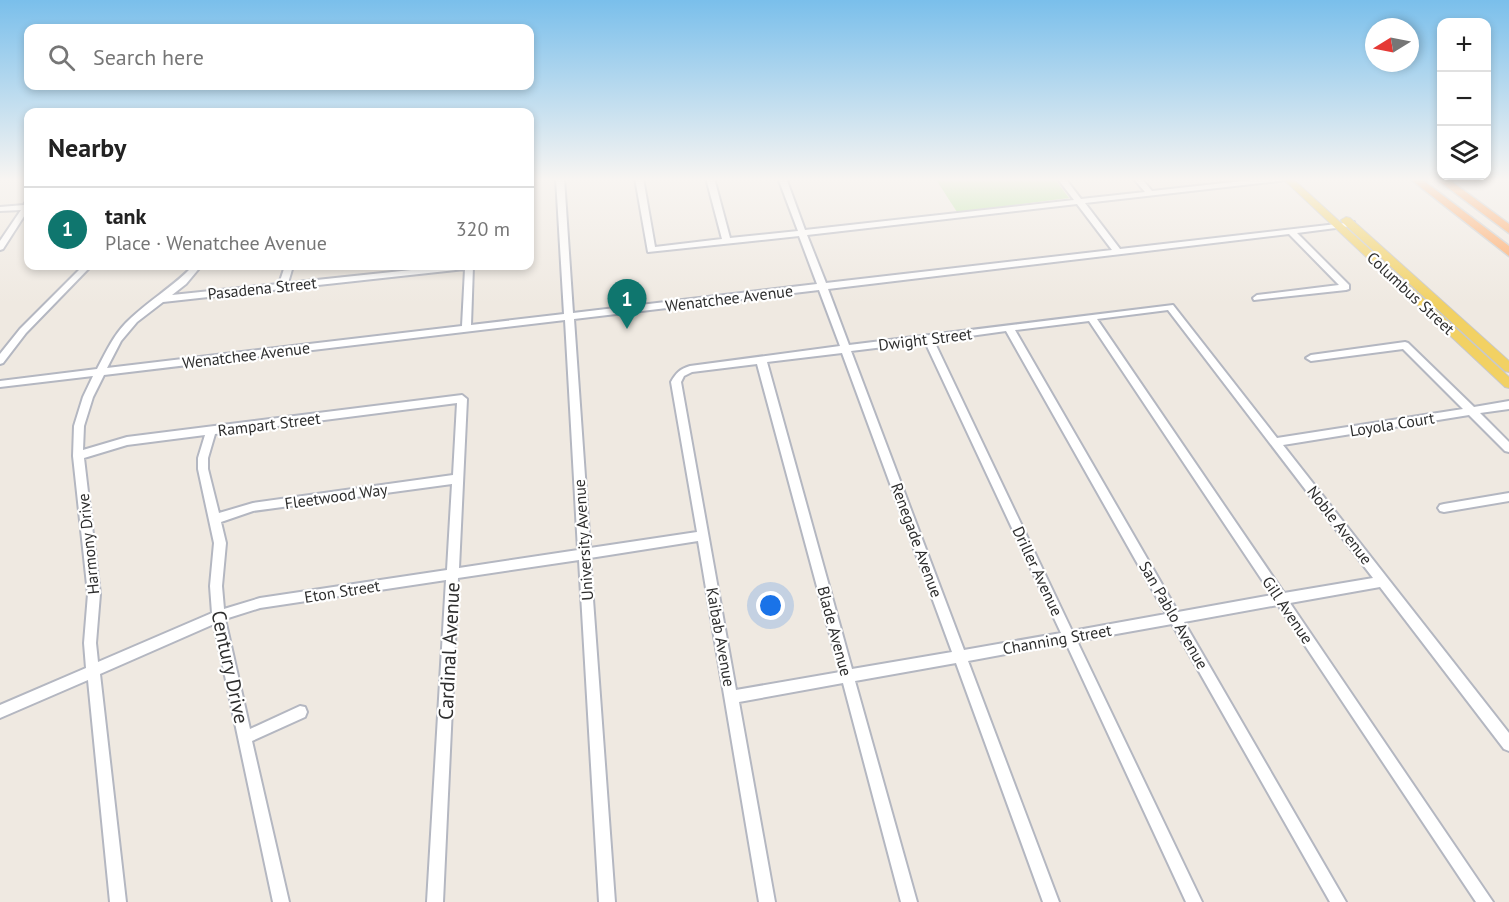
<!DOCTYPE html>
<meta charset="utf-8">
<style>
body{margin:0;font-family:"PT Sans",sans-serif;background:#f2f2f2;color:#222}
.controls{position:absolute;right:18px;top:18px;display:grid;overflow:hidden;border-radius:12px;box-shadow:0 3px 9px #0003}
.controls button{width:54px;height:54px;display:grid;place-items:center;padding:0;border:0;border-bottom:2px solid #e0e0e0;background:#fff;color:#222;font:30px sans-serif}
.compass{position:absolute;left:1365px;top:18px;width:54px;height:54px;border-radius:50%;background:#fff;box-shadow:0 3px 9px #0003;rotate:260deg}
.you{position:absolute;left:771px;top:606px;width:21px;height:21px;margin:-15px;border:4px solid #fff;border-radius:50%;background:#1a73e8;box-shadow:0 0 0 9px #1a73e833}
.badge{display:grid;place-items:center;width:39px;height:39px;border-radius:50%;background:#0f766e;color:#fff;font-size:20px;font-weight:700}
.pin{position:absolute;translate:-50% -50px;filter:drop-shadow(0 2px 3px #0008)}
.pin::after{content:'';position:absolute;top:32px;width:21px;height:18px;background:inherit;clip-path:polygon(0 0,100% 0,50% 100%)}
.list{margin:0;padding:0;list-style:none}
h2{display:flex;justify-content:space-between;align-items:center;height:78px;margin:0;padding:0 24px;font-size:26px}
h2 small{font-size:20px;font-weight:400;color:#767676}
.list li{display:grid;grid-template-columns:39px 1fr auto;gap:18px;align-items:center;box-sizing:border-box;height:84px;padding:0 24px;border-top:2px solid #e0e0e0}
.list b{display:block;font-size:22px;white-space:nowrap}
.list p{margin:0;font-size:20px;white-space:nowrap;color:#767676}
.list em{font-size:20px;font-style:normal;color:#767676}
.icon{flex:none;width:33px;height:33px;fill:none;stroke:currentColor;stroke-width:2;stroke-linecap:round;stroke-linejoin:round}
.map{position:relative;flex:none;width:1509px;height:902px;overflow:hidden}
.search{position:absolute;background:#fff;box-shadow:0 3px 9px #0003;left:24px;top:24px;width:510px;height:66px;display:flex;align-items:center;gap:15px;box-sizing:border-box;padding:0 21px;border-radius:12px;color:#767676;font-size:22px}
.panel{position:absolute;background:#fff;box-shadow:0 3px 9px #0003;left:24px;top:108px;width:510px;height:162px;border-radius:12px}
.map>svg:first-child{display:block}
.green{fill:#b6e59e}
.lines{fill:none;stroke-linecap:round;stroke-linejoin:round}
.minor-casing{stroke:#b4b7c1;stroke-width:4}
.major-casing{stroke:#c9c9c9;stroke-width:2}
.highway-casing{stroke:#c9c9c9;stroke-width:3}
.minor{fill:#fff;fill-rule:evenodd}
.major{fill:#f2d163;fill-rule:evenodd}
.highway{fill:#ffa35c;fill-rule:evenodd}
.labels{text-anchor:middle;stroke-width:4.5;stroke-linejoin:round;paint-order:stroke}
.street-label{font-size:16px;fill:#2e2e2e;stroke:#fff}
.near-street-label{font-size:20px;fill:#2e2e2e;stroke:#fff}
</style>
<div class="map">
<svg width="1509" height="902" viewBox="0 0 1509 902">
<rect width="100%" height="100%" fill="#efe9e1"/>
<path class="green" d="M935,178H1054L1069,198L957,212Z"/>
<g class="lines">
<g class="minor-casing">
<path id="minor" d="M556,178H564L573,313L817,284L799,236L648,252L635,178H643L655,247L722,239L706,178H714L730,238L798,231L778,178H786L805,230L1074,200L1057,178H1065L1081,199L1145,192L1133,178H1141L1152,191L1269,178H1291L1287,180L1085,203L1120,249L1354,222V226H1351L1297,233L1349,285V289L1346,290L1254,300L1253,298L1257,295L1339,285L1289,234L828,289L849,345L1173,305L1277,438L1463,409L1403,349L1311,361L1306,358L1311,355L1405,342L1408,343L1474,407L1509,401V409L1480,413L1509,442V452L1505,451L1469,415L1283,445L1509,733V751L1504,749L1380,587L1290,603L1493,902H1476L1278,605L1184,622L1346,902H1330L1172,624L1077,641L1202,902H1186L1066,643L968,661L1059,902H1043L956,663L855,681L917,902H901L843,683L739,702L775,902H759L698,541L590,558L615,902H599L579,560L458,578L443,902H427L446,580L260,608L225,619L250,729L300,706L305,707L307,712L305,717L252,741L289,902H273L214,624L100,674L126,902H110L88,680L0,718V705L86,668L84,643L88,594L73,456L74,426L83,397L93,376L0,387V381L97,369C107,350 115,332 131,318C151,299 174,286 193,266H201L186,284L172,295L279,284L285,266H293L288,283L449,266H473L471,325L564,314ZM1077,204L1112,250L826,283L807,235ZM465,269L462,326L107,368L121,341L137,322L163,302ZM819,290L840,346L690,366C680,369 676,373 671,382L697,532L590,548L574,319ZM1168,310L1373,578L1284,593L1097,319ZM565,320L578,550L459,568L467,399L462,395L127,437L83,450L84,426L93,397L104,375ZM1089,321L1272,595L1178,612L1015,330ZM1006,331L1166,614L1072,631L934,341ZM925,342L1061,633L964,650L851,351ZM842,353L952,652L852,669L767,362ZM757,364L840,672L736,690L681,382L684,376L692,372ZM457,403L453,475L253,503L219,513L208,469V458L215,434ZM205,435L198,458V469L214,543L210,586L212,613L98,662L96,643L100,594L84,458L127,445ZM452,484L447,570L260,598L224,609L222,586L226,543L221,522L253,511Z
M25,203H28V210L3,249L0,250V241L21,210L0,211V207L24,205Z
M83,266H91L26,333L3,363L0,364V354L20,329Z
M1509,493V501L1444,512L1440,511L1438,508L1440,505L1444,504Z"/>
</g>
<g class="major-casing">
<path id="major" d="M1282,178H1292L1509,377V388L1505,387Z
M1346,217L1350,218L1509,361V372L1505,371L1342,222L1341,220Z"/>
</g>
<g class="highway-casing">
<path id="highway" d="M1409,178H1420L1509,246V256Z
M1435,178H1447L1509,224V233Z"/>
</g>
<use href="#minor" class="minor"/>
<use href="#major" class="major"/>
<use href="#highway" class="highway"/>
</g>
<linearGradient id="sky" x2="0" y2="1"><stop stop-color="#7abfeb"/><stop offset="0.59" stop-color="#f8f5f2"/><stop offset="1" stop-color="#f8f5f2" stop-opacity="0"/></linearGradient>
<rect width="1509" height="304" fill="url(#sky)"/>
<g class="labels">
<g class="street-label">
<text transform="translate(262 288) rotate(-6)" y="6">Pasadena Street</text>
<text transform="translate(1411 293) rotate(43)" y="6">Columbus Street</text>
<text transform="translate(729 298) rotate(-7)" y="6">Wenatchee Avenue</text>
<text transform="translate(925 339) rotate(-7)" y="6">Dwight Street</text>
<text transform="translate(246 355) rotate(-7)" y="6">Wenatchee Avenue</text>
<text transform="translate(269 424) rotate(-7)" y="6">Rampart Street</text>
<text transform="translate(1392 424) rotate(-9)" y="6">Loyola Court</text>
<text transform="translate(336 496) rotate(-8)" y="6">Fleetwood Way</text>
<text transform="translate(1340 525) rotate(52)" y="6">Noble Avenue</text>
<text transform="translate(583 540) rotate(-94)" y="6">University Avenue</text>
<text transform="translate(917 540) rotate(70)" y="6">Renegade Avenue</text>
<text transform="translate(88 544) rotate(-96)" y="6">Harmony Drive</text>
<text transform="translate(1038 571) rotate(65)" y="6">Driller Avenue</text>
<text transform="translate(342 591) rotate(-9)" y="6">Eton Street</text>
<text transform="translate(1288 610) rotate(56)" y="6">Gill Avenue</text>
<text transform="translate(1174 615) rotate(60)" y="6">San Pablo Avenue</text>
<text transform="translate(835 631) rotate(75)" y="6">Blade Avenue</text>
<text transform="translate(721 637) rotate(80)" y="6">Kaibab Avenue</text>
<text transform="translate(1057 639) rotate(-10)" y="6">Channing Street</text>
</g>
<g class="near-street-label">
<text transform="translate(449 651) rotate(-87)" y="7">Cardinal Avenue</text>
<text transform="translate(230 667) rotate(78)" y="7">Century Drive</text>
</g>
</g>
</svg>
<div class="controls">
<button>+</button>
<button>−</button>
<button><svg class="icon" aria-label="layers" viewBox="0 0 24 24"><path d="M12 4l9 5-9 5-9-5zM3 14l9 5 9-5"/></svg></button>
</div>
<svg class="compass" viewBox="-18 -18 36 36"><path d="M0-13l5 13h-10z" fill="#e53935"/><path d="M0 13l5-13h-10z" fill="#767676"/></svg>
<div class="you"></div>
<div class="pin badge" style="left:627px;top:329px">1</div>
<div class="search"><svg class="icon" aria-label="search" viewBox="0 0 24 24"><circle cx="10" cy="10" r="6"/><path d="M15 15l6 6"/></svg>Search here</div>
<section class="panel">
<h2>Nearby<small></small></h2>
<ul class="list">
<li><span class="badge">1</span><div><b>tank</b><p>Place · Wenatchee Avenue</p></div><em>320 m</em></li>
</ul>
</section>
</div>
